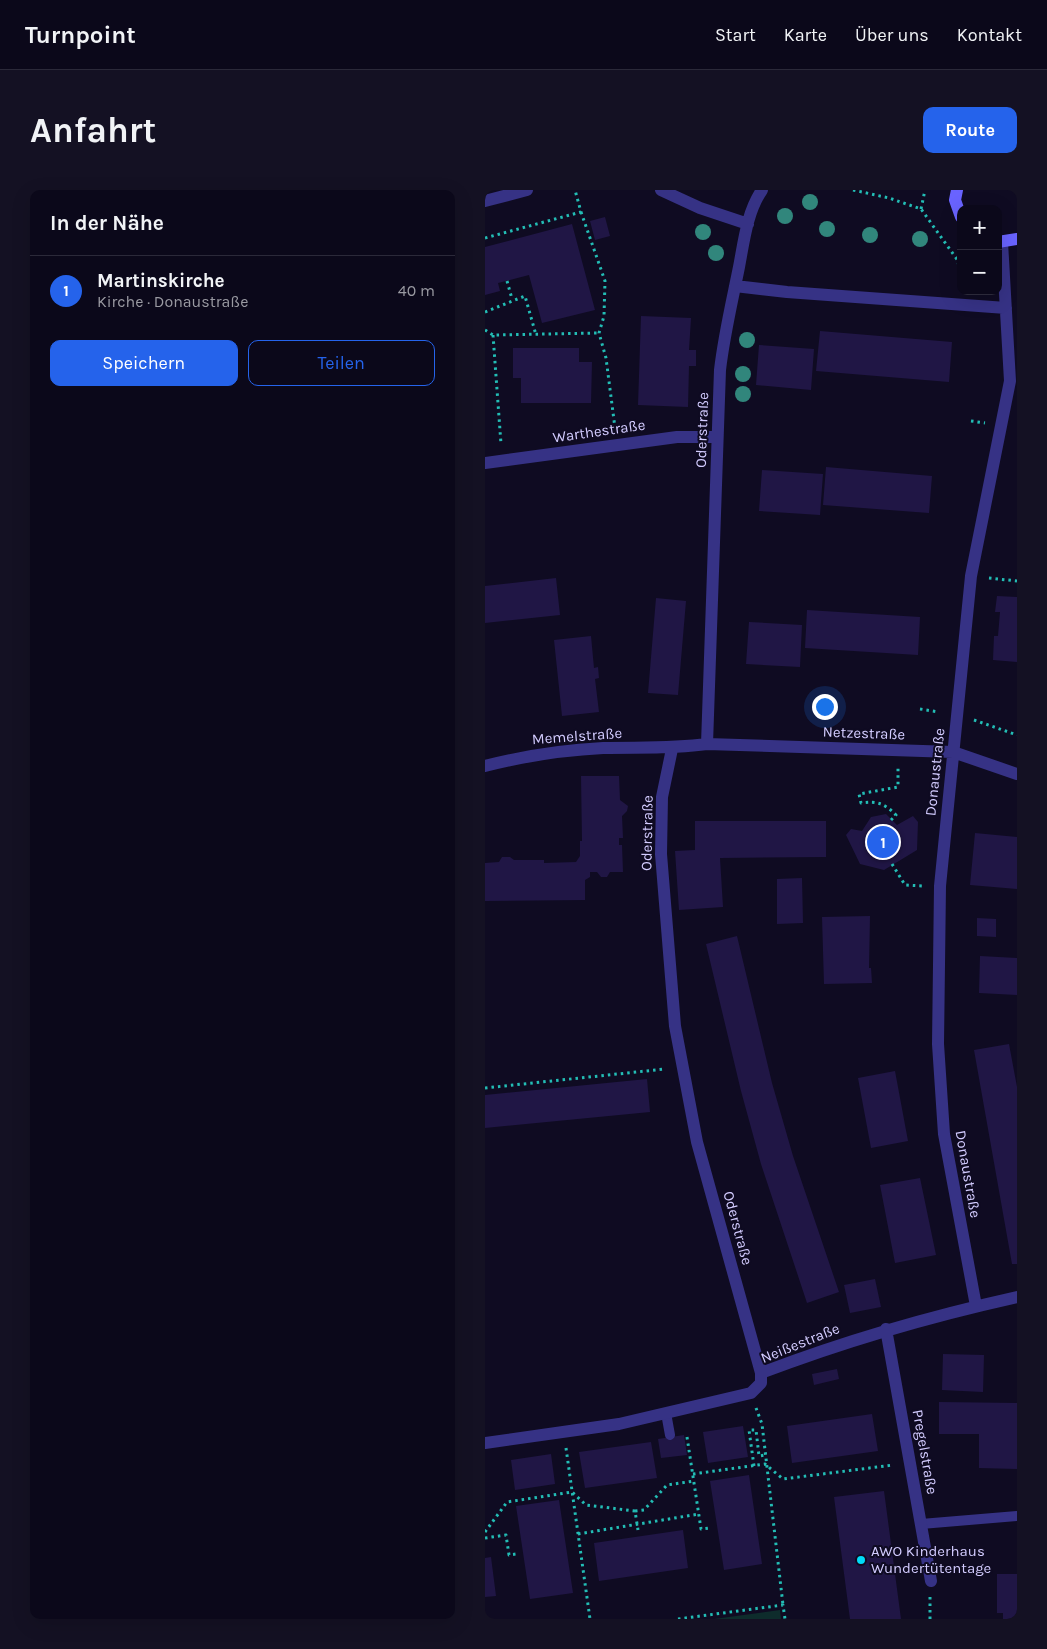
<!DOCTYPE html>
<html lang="de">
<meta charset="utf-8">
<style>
body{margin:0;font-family:Karla,sans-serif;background:#141123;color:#f1f3f6}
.controls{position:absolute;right:15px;top:15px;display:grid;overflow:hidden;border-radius:10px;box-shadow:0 5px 20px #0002}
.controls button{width:45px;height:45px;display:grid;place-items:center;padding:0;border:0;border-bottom:1px solid #2b2939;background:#0b081a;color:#f1f3f6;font:25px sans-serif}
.you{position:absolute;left:339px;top:516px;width:18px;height:18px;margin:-12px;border:4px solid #fff;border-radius:50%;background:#1a73e8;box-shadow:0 0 0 8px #1a73e833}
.badge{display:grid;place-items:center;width:32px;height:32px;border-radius:50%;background:#2563eb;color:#fff;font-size:16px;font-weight:700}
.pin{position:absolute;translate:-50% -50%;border:2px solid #fff;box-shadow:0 1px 5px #0006}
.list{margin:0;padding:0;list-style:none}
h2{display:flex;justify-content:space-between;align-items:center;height:65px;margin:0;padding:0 20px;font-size:21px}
h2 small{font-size:16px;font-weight:400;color:#9a9aa2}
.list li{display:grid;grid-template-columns:32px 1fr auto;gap:15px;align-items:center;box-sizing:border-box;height:70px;padding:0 20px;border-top:1px solid #2b2939}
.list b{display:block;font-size:19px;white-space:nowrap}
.list p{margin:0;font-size:16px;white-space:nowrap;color:#9a9aa2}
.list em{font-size:16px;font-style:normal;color:#9a9aa2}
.actions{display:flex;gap:10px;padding:15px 20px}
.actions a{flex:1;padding:11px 0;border:1px solid #2563eb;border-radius:10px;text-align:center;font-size:18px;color:#2563eb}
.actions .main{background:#2563eb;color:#fff}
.map{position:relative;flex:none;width:532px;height:1429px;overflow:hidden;border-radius:10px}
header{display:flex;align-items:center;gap:30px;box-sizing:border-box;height:70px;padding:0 25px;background:#0b081a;border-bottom:1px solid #2b2939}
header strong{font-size:24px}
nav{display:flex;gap:28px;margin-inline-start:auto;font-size:18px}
.intro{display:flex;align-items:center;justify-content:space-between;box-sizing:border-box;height:120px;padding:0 30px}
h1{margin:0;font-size:35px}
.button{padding:12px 22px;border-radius:10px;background:#2563eb;color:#fff;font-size:18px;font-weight:700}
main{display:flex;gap:30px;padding:0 30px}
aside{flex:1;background:#0b081a;border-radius:10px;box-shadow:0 5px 20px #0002}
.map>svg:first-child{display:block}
.green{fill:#0e2c2c}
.building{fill:#201645}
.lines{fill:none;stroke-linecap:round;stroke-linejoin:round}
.path{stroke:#23bdb5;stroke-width:3;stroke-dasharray:2.5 4;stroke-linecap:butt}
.lane{stroke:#363285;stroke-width:10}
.street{stroke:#363285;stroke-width:12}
.secondary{stroke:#6963ff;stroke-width:12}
.tree{fill:#31867c}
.poi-dot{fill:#00dbf7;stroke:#0f0b22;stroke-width:2}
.labels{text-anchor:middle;stroke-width:4;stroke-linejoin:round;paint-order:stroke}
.street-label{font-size:15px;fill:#d3ccff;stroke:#0f0b22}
.poi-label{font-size:15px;fill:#d3ccff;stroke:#0f0b22;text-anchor:start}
</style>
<header>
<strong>Turnpoint</strong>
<nav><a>Start</a><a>Karte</a><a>Über uns</a><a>Kontakt</a></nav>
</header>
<div class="intro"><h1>Anfahrt</h1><a class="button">Route</a></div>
<main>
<aside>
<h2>In der Nähe<small></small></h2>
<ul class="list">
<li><span class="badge">1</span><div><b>Martinskirche</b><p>Kirche · Donaustraße</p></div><em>40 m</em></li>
</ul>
<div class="actions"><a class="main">Speichern</a><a>Teilen</a></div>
</aside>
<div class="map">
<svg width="532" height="1429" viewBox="0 0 532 1429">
<rect width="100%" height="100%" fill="#0f0b22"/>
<path class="green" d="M295,1420L296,1429H229Z"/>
<path class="building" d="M120,27L125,46L110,50L105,31Z
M87,34L110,120L57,133L44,85L13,93L15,101L0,105V57Z
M156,126L206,128L204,160H211V176H204L203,217L153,215Z
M335,141L467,152L464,192L331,181Z
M274,155L329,159L326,200L271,195Z
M28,158H94V172H107L106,213H36V188H28Z
M341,277L447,286L444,323L338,315Z
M277,280L338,284L335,325L274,321Z
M71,388L75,425L0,433V396Z
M512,406L532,407V472L508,470L509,446H513L515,422H510Z
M171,408L201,411L193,505L163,503Z
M322,420L435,427L433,465L320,458Z
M264,432L317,435L315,477L261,474Z
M106,446L109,478L113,477L114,488L110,489L114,522L77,526L69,450Z
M96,586H134L135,610L143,616L142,621L137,626L138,648H134V655H137L138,682H125L122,687H116L112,682H105V687L100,690V710L0,711V673L14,672L17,667H25L29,670H59V673L91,672L95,666V651H97Z
M401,624L412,635L428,626L433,632L432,660L399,680L375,674L361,645L366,639L377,641L386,627Z
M210,631H341V667L235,668L238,717L194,720L190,661L210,660Z
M490,643L532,647V699L485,695Z
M317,688L318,733L292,734V689Z
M385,726L384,778H386L387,793L339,794L337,727Z
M492,728L511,729V747L492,746Z
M252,746L287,893L308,966L354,1102L322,1113L276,974L256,901L221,754Z
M495,766L532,768V805L494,803Z
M524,854L532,897V1074H527L489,860Z
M410,881L423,951L386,958L373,888Z
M162,889L165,922L0,938V905Z
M435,988L451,1065L410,1073L395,995Z
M390,1089L396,1117L365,1123L359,1095Z
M458,1164L499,1165L498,1202L457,1200Z
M352,1179L354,1189L329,1195L327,1184Z
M454,1212L532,1213V1279L494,1278V1244H454Z
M387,1224L393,1261L307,1273L302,1236Z
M258,1236L263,1267L223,1273L218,1242Z
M199,1245L202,1265L176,1268L173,1249Z
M166,1252L172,1288L100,1298L94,1262Z
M66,1264L70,1294L30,1300L26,1270Z
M264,1285L277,1374L239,1380L225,1291Z
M399,1301L416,1429H365L349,1307Z
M74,1310L88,1403L45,1409L31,1316Z
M198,1340L203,1378L114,1391L109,1353Z
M6,1367L11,1406L0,1407V1368Z
M512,1384H532V1429H518V1423H512Z"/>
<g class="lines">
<path class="path" d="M368,0L404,8L436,19L476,75
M436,19L440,0
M96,22L120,91L119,126L114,143L121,168L130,238
M0,48L96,22L90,0
M473,73L476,80
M22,91L27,109
M0,122L40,106L51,145
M0,140L8,145L114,143
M8,145L16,254
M486,231L500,233
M504,388L532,391
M435,519L454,522
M489,530L532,545
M406,630L411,625C399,613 392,611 376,613L374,604L413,597V577
M407,674L420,695L439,696
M0,898L180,879
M271,1218L277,1234L298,1415
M202,1247L216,1339L224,1338
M81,1258L105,1429
M269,1276L264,1240H271L274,1266L280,1265
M208,1284L280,1274L298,1289L408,1275
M150,1321L159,1320L182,1295L209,1291
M0,1342L22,1312L87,1302L101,1315L150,1321L153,1340
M93,1344L214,1324
M0,1348L21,1345L24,1365L31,1364
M193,1429L298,1415L300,1429
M445,1429V1407"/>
<path class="lane" d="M181,1223L185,1245
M436,1334L532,1326"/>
<path class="street" d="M176,0L215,18L263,34
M0,11L42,0
M250,96L302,102L521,118
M0,273L192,247H232
M222,554L468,562L532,584
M0,576C39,566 78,560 118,558C153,557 186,559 222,554L235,180C239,145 247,112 254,77C259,51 262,22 277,0
M491,1116L459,944L453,854L455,696L486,386L525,191L517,52
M401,1139L446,1391
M276,1183C362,1150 442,1127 532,1107
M0,1253L134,1234L266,1203L276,1193V1183L212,952L190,836L176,664L177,607L187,559"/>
<path class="secondary" d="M472,0L470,10L476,27
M513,52L532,49"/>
</g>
<g class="tree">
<circle cx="325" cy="12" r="8"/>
<circle cx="300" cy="26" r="8"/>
<circle cx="342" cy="39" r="8"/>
<circle cx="218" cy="42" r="8"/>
<circle cx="385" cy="45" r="8"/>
<circle cx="435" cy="49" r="8"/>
<circle cx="231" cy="63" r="8"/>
<circle cx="262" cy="150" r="8"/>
<circle cx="258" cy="184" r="8"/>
<circle cx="258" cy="204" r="8"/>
</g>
<circle class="poi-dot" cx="376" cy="1370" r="5"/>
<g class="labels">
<g class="street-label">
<text transform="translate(217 240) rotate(-88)" y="5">Oderstraße</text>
<text transform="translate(114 241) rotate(-8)" y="5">Warthestraße</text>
<text transform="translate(379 543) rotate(2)" y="5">Netzestraße</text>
<text transform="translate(92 546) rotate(-4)" y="5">Memelstraße</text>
<text transform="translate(450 582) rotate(-84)" y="5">Donaustraße</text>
<text transform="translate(162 643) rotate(-89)" y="5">Oderstraße</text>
<text transform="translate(483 984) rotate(80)" y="5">Donaustraße</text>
<text transform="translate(253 1038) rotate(75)" y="5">Oderstraße</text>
<text transform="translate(315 1153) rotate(-22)" y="5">Neißestraße</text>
<text transform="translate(440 1262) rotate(80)" y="5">Pregelstraße</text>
</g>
<g class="poi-label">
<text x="386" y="1366">AWO Kinderhaus<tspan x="386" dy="17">Wundertütentage</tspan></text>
</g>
</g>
</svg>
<div class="controls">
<button>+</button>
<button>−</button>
</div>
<div class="you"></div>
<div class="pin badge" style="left:398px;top:652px">1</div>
</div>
</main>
